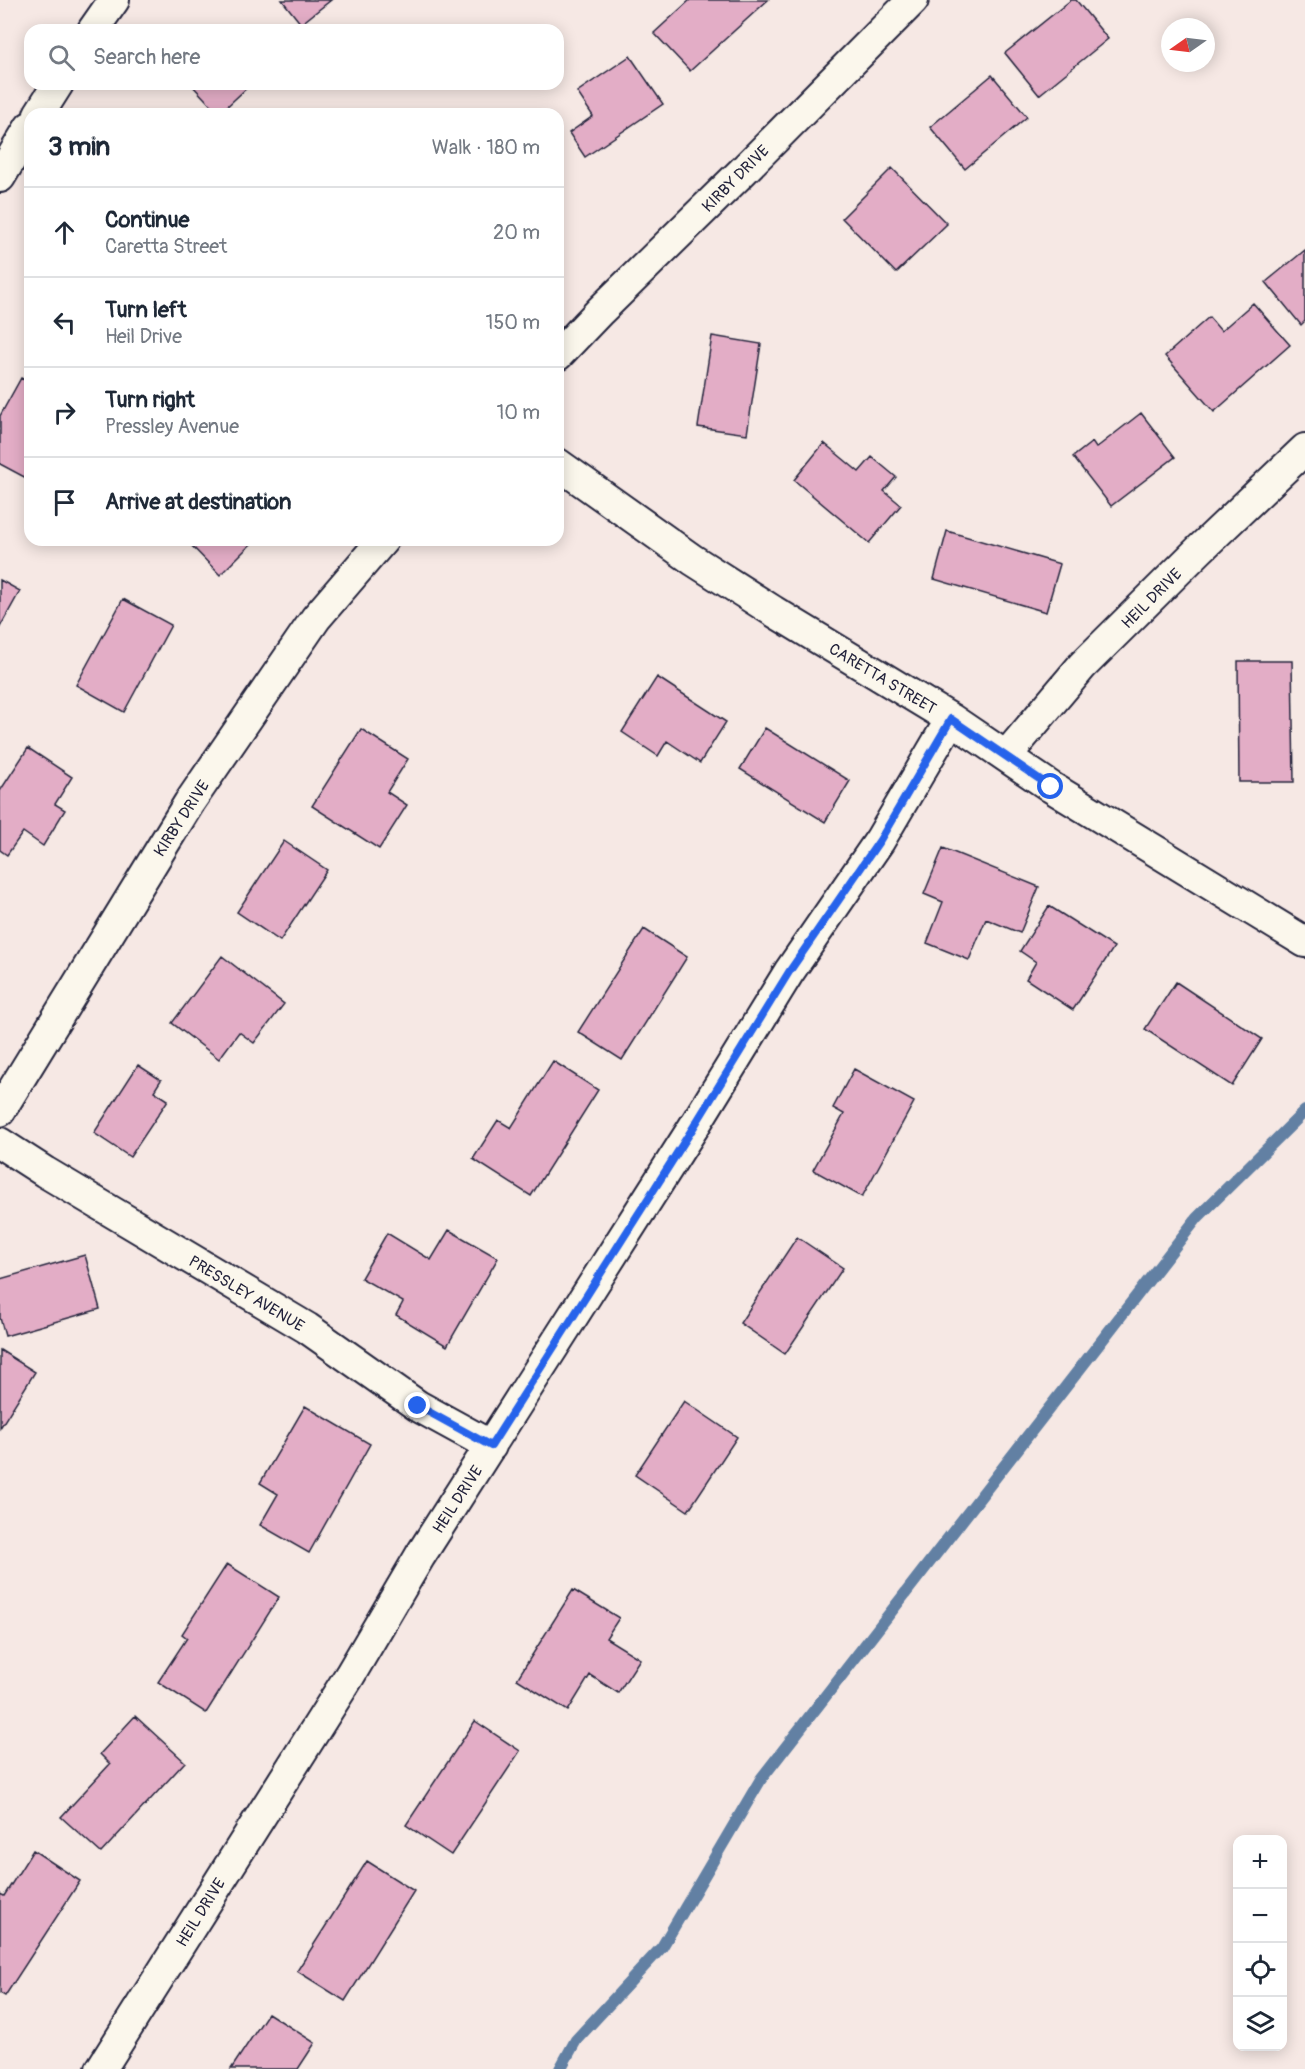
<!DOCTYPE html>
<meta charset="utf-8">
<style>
body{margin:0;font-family:Pangolin,sans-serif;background:#f2f2f3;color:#1f2937}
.controls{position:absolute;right:18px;bottom:18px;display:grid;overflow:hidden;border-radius:12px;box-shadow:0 3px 15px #0003}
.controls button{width:54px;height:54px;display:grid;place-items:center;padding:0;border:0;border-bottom:2px solid #e0e1e3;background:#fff;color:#1f2937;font:30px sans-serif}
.compass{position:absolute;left:1161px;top:18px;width:54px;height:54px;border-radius:50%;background:#fff;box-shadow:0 3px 15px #0003;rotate:256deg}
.stop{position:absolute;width:18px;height:18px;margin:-14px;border:4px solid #2563eb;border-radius:50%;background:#fff}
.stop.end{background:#2563eb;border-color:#fff;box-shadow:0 2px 6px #0008}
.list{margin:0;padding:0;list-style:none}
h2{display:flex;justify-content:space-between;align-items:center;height:78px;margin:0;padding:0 24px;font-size:26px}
h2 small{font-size:20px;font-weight:400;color:#747a83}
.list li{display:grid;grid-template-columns:39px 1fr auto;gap:18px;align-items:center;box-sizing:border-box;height:90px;padding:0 24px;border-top:2px solid #e0e1e3}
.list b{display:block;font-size:22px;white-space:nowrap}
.list p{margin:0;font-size:20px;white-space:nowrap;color:#747a83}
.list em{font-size:20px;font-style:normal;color:#747a83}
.icon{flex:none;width:33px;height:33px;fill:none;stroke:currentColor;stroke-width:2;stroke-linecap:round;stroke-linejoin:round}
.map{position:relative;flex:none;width:1305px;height:2069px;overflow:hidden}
.search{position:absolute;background:#fff;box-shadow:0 3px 15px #0003;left:24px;top:24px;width:540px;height:66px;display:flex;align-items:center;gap:15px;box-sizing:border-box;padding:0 21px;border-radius:18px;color:#747a83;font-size:22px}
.panel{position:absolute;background:#fff;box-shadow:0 3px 15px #0003;left:24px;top:108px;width:540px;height:438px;border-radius:18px}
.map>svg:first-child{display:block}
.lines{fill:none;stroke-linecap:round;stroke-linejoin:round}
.stream{stroke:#6280a3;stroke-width:12}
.building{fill:#e3adc6;stroke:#22223b;stroke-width:1.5}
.minor-casing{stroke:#22223b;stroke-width:34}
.minor{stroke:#fbf7ec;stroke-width:30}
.route{stroke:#2563eb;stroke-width:8}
.labels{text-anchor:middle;stroke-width:6;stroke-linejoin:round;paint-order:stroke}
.street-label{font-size:16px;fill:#22223b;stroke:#fbf7ec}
</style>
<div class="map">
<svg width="1305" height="2069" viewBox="0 0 1305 2069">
<rect width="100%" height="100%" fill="#f6e8e4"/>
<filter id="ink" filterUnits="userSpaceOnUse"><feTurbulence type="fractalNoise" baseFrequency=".0167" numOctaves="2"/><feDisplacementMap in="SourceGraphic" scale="12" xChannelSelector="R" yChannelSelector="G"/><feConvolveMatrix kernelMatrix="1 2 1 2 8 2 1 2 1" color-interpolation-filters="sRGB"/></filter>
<g filter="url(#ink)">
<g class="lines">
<path class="stream" d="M560,2069L576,2040L662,1947L761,1779L1197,1218L1305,1111"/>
</g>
<path class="building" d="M282,0H331L301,24Z
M690,0H768L690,71L654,33Z
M1071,0H1076L1108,39L1039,95L1005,53Z
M630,56L663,104L585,157L569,133L593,116L577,92Z
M992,75L1027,117L965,169L930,127Z
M191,84H251L219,114Z
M892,168L947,224L896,273L842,218Z
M1305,250V321L1301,325L1266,282Z
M1253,303L1290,345L1214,412L1165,356L1209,317L1221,331Z
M712,336L761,344L747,434L698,427Z
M21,378L30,383V475L28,479L0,464V416Z
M1141,413L1175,457L1111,506L1073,457L1092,442L1096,448Z
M824,443L859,472L872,457L896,477L884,491L901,505L869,543L794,480Z
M947,531L1060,564L1046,612L934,579Z
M190,540H255L220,575L188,542Z
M0,580L20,591L0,627Z
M123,599L171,625L124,712L76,685Z
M1238,661H1292L1294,782H1239Z
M657,677L726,722L700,763L667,741L658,756L622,732Z
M765,728L850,781L825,822L740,769Z
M361,729L408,759L387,792L407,805L379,849L312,806Z
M28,748L72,777L55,804L65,810L43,846L23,832L7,855L0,850V791Z
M284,841L327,870L280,941L237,912Z
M943,848L1039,887L1020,933L986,919L969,960L927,943L943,902L924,894Z
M1049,906L1114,947L1073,1010L1026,979L1036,962L1020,951Z
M644,929L687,957L622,1060L578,1032Z
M222,956L284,1004L254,1043L239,1032L219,1059L172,1023Z
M1176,982L1262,1039L1232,1086L1145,1029Z
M553,1061L598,1090L531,1196L473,1159L498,1120L511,1128Z
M138,1065L161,1080L154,1091L168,1100L130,1157L94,1133Z
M854,1069L914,1102L862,1197L813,1170L844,1114L833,1108Z
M449,1230L498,1258L447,1346L396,1315L403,1302L361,1278L387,1233L431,1260Z
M797,1237L843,1268L785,1354L740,1323Z
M85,1255L100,1309L5,1336L0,1318V1279Z
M0,1350L35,1372L0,1428Z
M684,1401L737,1437L688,1511L635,1475Z
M305,1406L370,1444L309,1553L260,1525L278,1494L260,1483Z
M227,1564L279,1597L206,1713L158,1682L187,1638L182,1634Z
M573,1590L619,1618L606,1638L640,1659L618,1693L590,1675L568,1711L517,1679Z
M135,1716L185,1762L101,1853L61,1817L110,1764L100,1754Z
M475,1721L520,1751L451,1855L406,1825Z
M33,1850L80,1881L5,1996L0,1993V1894L4,1896Z
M367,1861L414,1891L345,2001L297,1971Z
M268,2013L315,2043L298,2069H231Z"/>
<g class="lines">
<g class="minor-casing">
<path id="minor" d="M93,30L114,0
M39,114L58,84
M0,177L30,127
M558,355L600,311L742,172L913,0
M558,464L693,560L773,611L951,719L1051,787L1305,942
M1006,756L1082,666L1200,549L1305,449
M0,1111L189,803L316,618L383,540
M0,1143L45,1172L307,1328L418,1406L491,1446
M101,2069L350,1675L420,1556L693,1128L789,972L880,840L951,719"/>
</g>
<use href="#minor" class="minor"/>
</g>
</g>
<g class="lines" filter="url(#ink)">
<path class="route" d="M418,1406L491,1446L693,1128L789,972L880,840L951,719L1051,787"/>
</g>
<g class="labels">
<g class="street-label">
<text transform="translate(735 178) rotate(-45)" y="6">KIRBY DRIVE</text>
<text transform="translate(1151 598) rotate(-45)" y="6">HEIL DRIVE</text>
<text transform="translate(883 678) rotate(31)" y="6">CARETTA STREET</text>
<text transform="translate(181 818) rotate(-57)" y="6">KIRBY DRIVE</text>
<text transform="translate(247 1293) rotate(31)" y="6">PRESSLEY AVENUE</text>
<text transform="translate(457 1499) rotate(-57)" y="6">HEIL DRIVE</text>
<text transform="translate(200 1912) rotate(-58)" y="6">HEIL DRIVE</text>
</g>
</g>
</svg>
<div class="controls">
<button>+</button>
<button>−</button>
<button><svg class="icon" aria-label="locate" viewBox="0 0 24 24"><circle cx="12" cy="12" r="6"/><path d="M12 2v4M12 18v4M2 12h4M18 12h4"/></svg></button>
<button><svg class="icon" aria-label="layers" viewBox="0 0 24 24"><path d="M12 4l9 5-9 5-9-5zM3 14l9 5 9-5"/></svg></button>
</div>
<svg class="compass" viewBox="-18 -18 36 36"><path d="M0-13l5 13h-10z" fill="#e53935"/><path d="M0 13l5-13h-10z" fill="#747a83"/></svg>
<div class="stop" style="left:1051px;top:787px"></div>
<div class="stop end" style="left:418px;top:1406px"></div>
<div class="search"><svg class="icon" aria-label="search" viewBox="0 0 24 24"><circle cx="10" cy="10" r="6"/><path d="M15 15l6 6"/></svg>Search here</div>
<section class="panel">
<h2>3 min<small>Walk · 180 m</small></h2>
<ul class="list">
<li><svg class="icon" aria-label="ahead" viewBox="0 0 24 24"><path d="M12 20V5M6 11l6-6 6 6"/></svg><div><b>Continue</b><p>Caretta Street</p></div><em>20 m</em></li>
<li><svg class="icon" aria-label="left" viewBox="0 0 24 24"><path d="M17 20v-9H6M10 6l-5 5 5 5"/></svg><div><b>Turn left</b><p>Heil Drive</p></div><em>150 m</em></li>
<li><svg class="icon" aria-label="right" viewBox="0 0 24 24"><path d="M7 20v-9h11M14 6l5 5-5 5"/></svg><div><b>Turn right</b><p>Pressley Avenue</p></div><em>10 m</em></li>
<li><svg class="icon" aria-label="arrive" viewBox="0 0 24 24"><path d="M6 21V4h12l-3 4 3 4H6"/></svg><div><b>Arrive at destination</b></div></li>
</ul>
</section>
</div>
